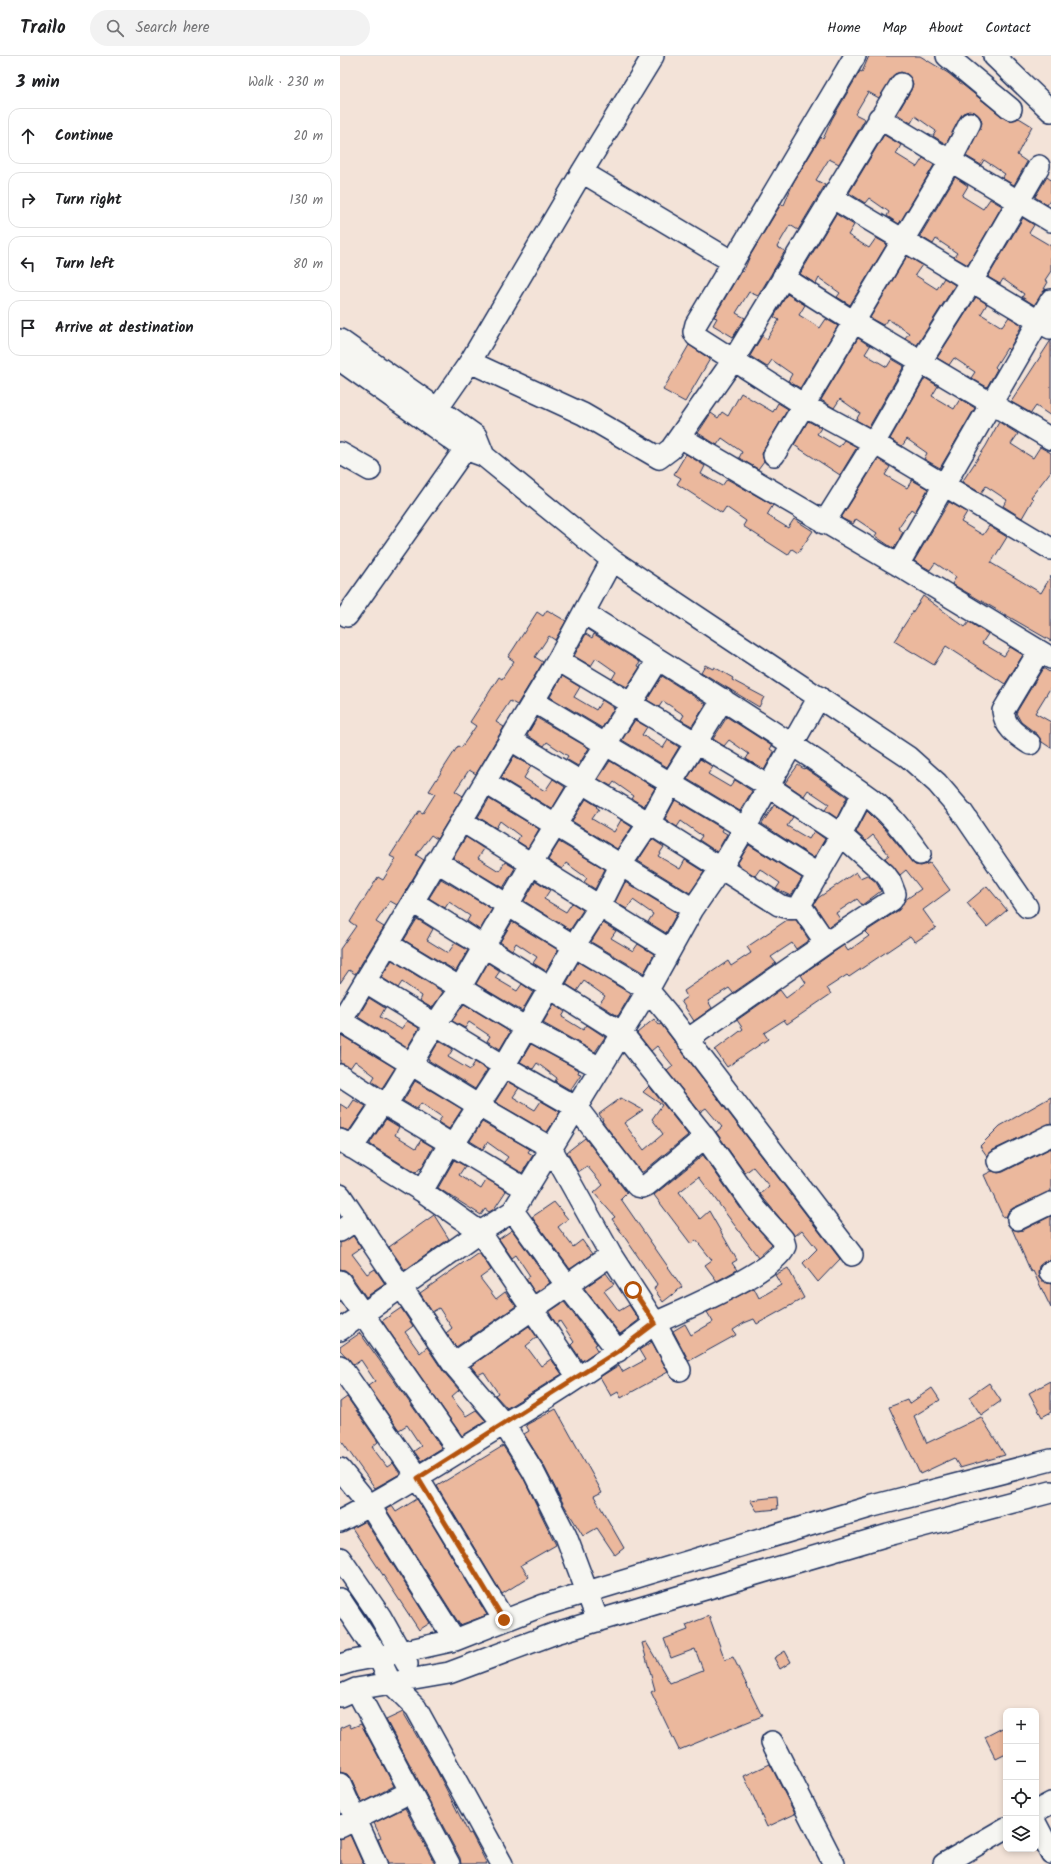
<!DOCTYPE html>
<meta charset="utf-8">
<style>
body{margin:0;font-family:Kalam,sans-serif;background:#f2f2f2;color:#202124}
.controls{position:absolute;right:12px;bottom:12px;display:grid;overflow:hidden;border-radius:8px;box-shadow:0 2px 6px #0003}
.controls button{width:36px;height:36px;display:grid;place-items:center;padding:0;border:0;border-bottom:1px solid #e0e0e0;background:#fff;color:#202124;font:20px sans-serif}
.stop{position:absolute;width:12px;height:12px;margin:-9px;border:3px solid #b45309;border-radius:50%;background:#fff}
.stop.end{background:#b45309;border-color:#fff;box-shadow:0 1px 4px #0008}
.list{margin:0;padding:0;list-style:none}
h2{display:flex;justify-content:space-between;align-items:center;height:52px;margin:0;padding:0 16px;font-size:17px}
h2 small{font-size:13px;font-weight:400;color:#757577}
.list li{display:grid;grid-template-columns:26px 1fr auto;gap:12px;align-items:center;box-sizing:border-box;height:56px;margin:0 8px 8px;padding:0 8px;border:1px solid #e0e0e0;border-radius:12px}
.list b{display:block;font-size:15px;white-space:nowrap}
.list em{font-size:13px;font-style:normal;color:#757577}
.icon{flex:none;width:22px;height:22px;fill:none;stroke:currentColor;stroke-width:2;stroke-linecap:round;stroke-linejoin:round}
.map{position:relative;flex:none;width:711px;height:1808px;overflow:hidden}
header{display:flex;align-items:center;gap:24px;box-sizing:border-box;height:56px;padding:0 20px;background:#fff;border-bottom:1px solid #e0e0e0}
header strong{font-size:19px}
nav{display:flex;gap:22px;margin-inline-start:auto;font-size:14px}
.search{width:280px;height:36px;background:#f2f2f2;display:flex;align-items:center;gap:10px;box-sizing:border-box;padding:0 14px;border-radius:22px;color:#757577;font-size:15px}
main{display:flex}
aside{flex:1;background:#fff}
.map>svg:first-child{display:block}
.building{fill:#ebb89d;stroke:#1b2f5e}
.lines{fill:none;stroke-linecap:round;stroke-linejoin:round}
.minor-casing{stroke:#1b2f5e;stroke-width:24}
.minor{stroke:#f6f6f2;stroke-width:21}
.route{stroke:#b45309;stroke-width:5}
</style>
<header>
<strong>Trailo</strong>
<div class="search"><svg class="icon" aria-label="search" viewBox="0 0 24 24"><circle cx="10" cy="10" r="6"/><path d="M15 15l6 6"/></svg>Search here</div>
<nav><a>Home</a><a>Map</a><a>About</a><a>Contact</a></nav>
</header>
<main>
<aside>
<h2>3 min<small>Walk · 230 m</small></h2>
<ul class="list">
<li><svg class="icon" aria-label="ahead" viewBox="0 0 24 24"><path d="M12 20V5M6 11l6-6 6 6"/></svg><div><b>Continue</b></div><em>20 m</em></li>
<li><svg class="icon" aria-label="right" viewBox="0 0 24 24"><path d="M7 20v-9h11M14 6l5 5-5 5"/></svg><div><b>Turn right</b></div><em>130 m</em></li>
<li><svg class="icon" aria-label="left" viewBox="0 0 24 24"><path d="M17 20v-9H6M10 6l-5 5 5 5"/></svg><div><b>Turn left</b></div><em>80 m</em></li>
<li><svg class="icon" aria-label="arrive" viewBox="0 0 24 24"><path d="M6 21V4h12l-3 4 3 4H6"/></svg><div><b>Arrive at destination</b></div></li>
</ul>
</aside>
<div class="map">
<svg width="711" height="1808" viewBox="0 0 711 1808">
<rect width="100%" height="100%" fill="#f3e3d8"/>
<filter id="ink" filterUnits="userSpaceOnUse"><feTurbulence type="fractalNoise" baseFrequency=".025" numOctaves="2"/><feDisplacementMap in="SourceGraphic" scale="8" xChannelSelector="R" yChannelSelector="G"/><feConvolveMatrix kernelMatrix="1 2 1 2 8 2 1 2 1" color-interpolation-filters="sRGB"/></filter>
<g filter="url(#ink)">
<path class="building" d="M529,0H580L608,17L664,62L669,65L679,62L692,70L677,99L687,106L674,129L662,122L665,118L644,104L641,109L626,100L642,67L640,61L635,56L629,55L623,57L606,88L593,80L596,75L575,60L571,67L557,58L571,34L573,28L571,22L567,18L561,16L555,18L539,42L528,36L515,58L525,63L499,108L489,103L476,124L485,129L458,174L450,169L437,191L445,195L418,240L409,236L396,257L405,262L393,281L373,269L377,262L374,261L401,215L403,216L410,200L441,148L444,149L453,127L481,81L483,83L492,63L520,15L522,16Z
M544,79L561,89L556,98L577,111L583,102L594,109L559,168L547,160L549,156L529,142L525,147L509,137Z
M615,121L628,130L622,140L643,153L650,143L662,150L628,209L614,201L617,197L596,183L593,188L580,180Z
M707,121L711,124V143L707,149L695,141Z
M496,158L514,169L508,179L529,192L536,182L547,188L510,249L497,241L500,237L479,222L476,228L460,218Z
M683,162L694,169L689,177L711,190V215L705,224L708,226L704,233H706L694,249L682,241L684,238L663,223L660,228L648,221Z
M567,200L582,209L575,219L597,233L604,222L615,229L577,289L565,282L569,277L548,263L543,269L530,262Z
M447,238L465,249L459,259L480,272L486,263L498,270L460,332L448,325L452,318L432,304L427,311L410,300L422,280L427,283L439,264L434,261Z
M636,241L647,248L641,258L662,271L669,261L682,269L669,294L667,292L655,311L657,313L647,331L631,322L635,316L614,302L609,309L597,302Z
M518,282L530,290L525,298L547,311L552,303L564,310L529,371L516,364L520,357L500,343L494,352L481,344Z
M711,284V360L696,350L691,357L671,346Z
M349,289L370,303L345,346L323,334Z
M585,322L598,330L592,340L614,353L620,343L635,352L600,412L584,403L587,397L567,383L562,390L550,383Z
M401,337L433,356L438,347L448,353L424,393L422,398L424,405L418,413L399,402L402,396L382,382L377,389L358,377L371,357L378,362L382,356L388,360Z
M468,365L481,372L477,378L499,391L504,384L517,391L500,419L454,389Z
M659,366L678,378L671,388L693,402L700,391L711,397V415L691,441L693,443L682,462L663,450L667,444L646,430L641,437L622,426L646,390Z
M346,398L365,410L361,418L382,430L387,423L433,449L427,459L448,472L454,463L473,475L458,497L452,493L448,499L403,470L406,465L386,451L382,457L337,428L341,422L334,418Z
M538,403L550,411L545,419L567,432L572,424L588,433L575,456L571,453L558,472L563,476L554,493L535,480L537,477L516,463L513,468L501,462Z
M609,446L627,456L621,466L643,479L649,470L667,481L651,507L701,537L711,520V585L612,528L616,521L595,507L590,514L574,505Z
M583,540L625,571L629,566L648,578L642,587L664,600L670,591L683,599L665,628L606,590L594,609L554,585Z
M207,554L226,565L215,584L209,580L195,601L203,606L177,649L170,645L156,666L164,671L136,718L129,714L115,735L123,740L97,783L91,779L76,799L84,804L57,849L50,845L36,866L44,871L15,918L9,914L0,927V893L16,870L10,866L38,821L43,824L56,803L50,800L79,755L83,757L95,738L89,735L118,690L121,692L136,670L130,666L159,621L162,623L174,605L168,601L174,592L197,556L203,560Z
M246,578L252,582L254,578L300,606L298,610L300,611L287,631L272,623L276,616L256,602L251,610L234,600Z
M365,609L373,613L374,611L393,622L392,624L424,641L419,651L361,616Z
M703,612L711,617V631L695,657L711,666V692L702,686L697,678L681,666L676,657Z
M222,620L240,631L234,641L256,654L262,644L274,652L262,672L210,641Z
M322,620L366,648L352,670L341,664L344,659L323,645L319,651L307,644Z
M387,661L432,690L430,693L434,696L424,714L406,703L409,698L389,684L384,690L373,683Z
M197,662L249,692L238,710L226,703L228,700L207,686L204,690L187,679Z
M295,664L307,671L302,679L323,692L328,684L339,691L327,711L282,684Z
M174,700L191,710L184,722L205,735L213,723L225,731L212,753L161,722Z
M360,703L373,711L368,718L390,731L395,724L412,735L400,755L347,723Z
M270,705L315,732L304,750L292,743L294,740L274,726L271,730L258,723Z
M458,709L464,713L465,712L507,741L497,762L485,754L489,748L468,734L464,740L445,727Z
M149,743L199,773L188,792L177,785L180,780L160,765L156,772L138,761Z
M246,743L257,750L256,751L259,753L252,763L274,776L281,764L292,771L277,793L232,765Z
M335,744L383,773L382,775L387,778L377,796L359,784L362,780L341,765L337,771L325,763Z
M434,749L453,761L447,770L469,783L474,775L485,783L474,802L422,768Z
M527,755L545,773L571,805L575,809L581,810L590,807L610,834L583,854L596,872L575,886L570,880L509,921L507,919L487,932L491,938L447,968L444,964L424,977L428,983L387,1011L375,994L403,973L397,964L440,934L446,942L466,927L461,919L504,889L508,895L529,880L525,876L559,854L565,844L581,833L566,814L560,819L545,802L549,799L533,779L526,785L516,776Z
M126,781L144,793L138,802L159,815L165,806L175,812L163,832L113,802Z
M312,783L324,791L318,800L340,813L345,804L364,816L350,837L298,805Z
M219,786L265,813L255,833L244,826L247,822L226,807L222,813L208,804Z
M409,789L462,822L451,840L436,833L440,827L420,813L415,820L397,808Z
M516,816L520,822L527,819L536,826L541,835L522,849L517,843L496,857L500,863L489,871L474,848L478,842Z
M101,823L152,853L140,874L127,865L130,860L109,846L105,852L89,842Z
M196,825L210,834L204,843L226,856L232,847L243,854L230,874L184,845Z
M285,826L337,857L326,877L308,866L313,858L293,844L287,853L275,846Z
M647,830L667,854L647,871L627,847Z
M77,863L93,873L87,884L108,897L115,887L128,894L116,915L64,884Z
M447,864H456L469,884L456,893L452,887L431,901L436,907L393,937L389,932L368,945L372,952L354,965L341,945L347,941L344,935L388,905L391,910L411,897L407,891Z
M172,866L218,894L206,915L193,907L197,901L176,887L172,894L160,886Z
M263,867L276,875L271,882L293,895L298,888L314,898L304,917L251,886Z
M52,904L103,936L92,952L80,945L82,940L62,926L58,932L41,921Z
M238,906L291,938L278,960L259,948L265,940L244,925L237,935L226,928Z
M148,907L160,915L155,922L177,935L182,928L193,936L182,955L136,928Z
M29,942L45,952L40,961L61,973L67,965L79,972L67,992L18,961Z
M124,948L170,976L160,993L147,985L150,980L129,966L125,972L112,965Z
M214,948L225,956L222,961L243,974L247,969L265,981L255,996L203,967Z
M314,963L319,969L321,968L500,1203L478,1226L463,1207L477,1193L462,1174L455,1180L434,1155L420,1138L429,1130L413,1111L405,1117L376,1076L382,1071L366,1052L360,1056L327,1015L333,1010L317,990L311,995L297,977Z
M1,979L55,1012L42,1032L32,1025L35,1020L15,1005L10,1012L0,1007Z
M99,985L113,993L108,1001L130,1014L135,1006L147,1014L135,1033L88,1004Z
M191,988L239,1014L238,1017L241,1018L231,1033L232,1035L215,1025L217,1022L197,1007L193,1013L180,1006Z
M75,1025L122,1053L109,1073L98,1066L102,1061L81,1047L77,1053L63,1045Z
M168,1026L179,1032L173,1041L195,1054L201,1045L220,1056L207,1076L155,1046Z
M309,1030L348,1079L303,1116H301L262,1065L263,1064L259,1058L281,1042L303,1054L284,1067L304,1094L323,1078L312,1063L322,1049L303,1036Z
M711,1041V1067L653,1094L647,1100L640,1090L660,1070Z
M14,1044L26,1050L9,1075L0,1072V1048L8,1053Z
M46,1063L59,1071L55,1079L76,1092L81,1084L93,1091L81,1113L80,1112L76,1117L31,1089L30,1087Z
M142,1066L190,1093L188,1096L193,1099L182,1117L164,1106L168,1101L147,1086L143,1093L130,1085Z
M245,1082L287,1137L281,1143L342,1231L323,1246L314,1233L317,1228L272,1163L275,1161L254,1137L263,1129L247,1110L238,1116L227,1096Z
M711,1092V1135L673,1152L668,1156L666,1162L665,1160L663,1161L644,1119L652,1115L658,1117L663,1116Z
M363,1099L406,1160L432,1188L418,1201L359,1121L339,1136L360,1163L369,1155L397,1204L392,1207L397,1214L377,1225L365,1209L372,1204L356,1184L351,1188L314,1139Z
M114,1104L125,1110L119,1119L141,1133L147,1123L166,1135L154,1153L149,1156L145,1153L141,1159L98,1132Z
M214,1146L228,1163L218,1171L233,1191L242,1184L252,1198L230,1213L192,1161Z
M94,1159L109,1183L65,1214L49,1191Z
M711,1160V1204L704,1206L699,1210L698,1216L699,1222L704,1226L711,1228V1252L693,1215L691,1216L672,1173L678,1175L683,1174Z
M172,1174L210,1227L195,1237L186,1223L190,1220L176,1199L172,1202L159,1183Z
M13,1180L21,1192L12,1198L27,1218L35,1213L45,1228L26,1241L10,1218L5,1214L0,1213V1187Z
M137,1197H140L151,1214L140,1222L156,1243L165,1236L176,1250L116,1291L106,1277L112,1272L99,1252L92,1256L80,1237Z
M448,1212L464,1242L417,1268L414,1263L404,1267L393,1274L396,1279L349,1305L333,1275L345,1268L351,1279L373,1266L367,1256L414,1232L419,1242L441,1229L435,1219Z
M266,1217L274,1228L264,1235L279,1255L289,1249L299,1264L280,1278L244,1232Z
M224,1246L257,1288L255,1289L258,1294L242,1305L231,1289L234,1286L220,1265L216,1268L209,1256Z
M61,1252L73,1270L65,1276L80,1297L87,1291L103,1315L119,1334L111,1341L126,1360L136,1354L146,1365L122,1380L42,1265Z
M189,1270L197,1281L186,1290L201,1310L211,1303L222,1318L167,1352L155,1339L158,1337L144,1316L138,1319L131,1310Z
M20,1277L102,1392L81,1405L74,1395L81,1390L67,1369L59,1374L28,1330L35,1325L21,1304L14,1309L0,1294V1291Z
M312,1286L328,1316L281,1342L278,1336L271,1340L260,1321L279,1309L283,1316L305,1304L299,1294Z
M711,1325V1356L702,1361L689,1337Z
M649,1327L661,1345L641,1359L629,1341Z
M592,1332L600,1344L574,1360L587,1387L641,1361L665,1399L620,1412L614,1402L580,1418L549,1351L567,1344L569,1348Z
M7,1341L38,1386L32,1391L47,1411L53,1407L60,1418L35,1432L0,1383V1346Z
M216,1353L262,1436L254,1440L284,1492L275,1499L257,1472L243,1480L224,1449L204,1410L184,1378L189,1375L186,1369Z
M163,1390L183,1421L216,1489L181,1509L189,1521L162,1538L97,1430Z
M437,1441L438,1453L417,1455L410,1444Z
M77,1443L147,1559L120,1569L46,1453L52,1450L56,1456Z
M25,1465L90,1567L79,1574L12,1472Z
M369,1560L385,1604L393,1601L422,1660L339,1694L311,1636L315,1634L302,1587L306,1586L330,1627L363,1614L355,1593L331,1602L324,1583L348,1574L346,1569Z
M445,1595L451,1606L440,1613L434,1602Z
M63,1656L97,1715L129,1778L131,1777L147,1808H121L120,1802L46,1664Z
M9,1668L11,1672L21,1668L54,1730L22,1747L11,1723L7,1718L0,1716V1672Z
M666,1670V1698L656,1703L645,1681Z
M430,1708L455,1758L427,1771L404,1720Z
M65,1752L95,1808H48L38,1783L41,1782L34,1767Z
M10,1779L23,1808H0V1783Z"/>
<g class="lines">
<g class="minor-casing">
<path id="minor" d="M515,0L356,268L354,276L356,280L464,349L534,387L711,493
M607,0L671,53
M654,0L711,55
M539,62L711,165
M242,116L393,206
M493,142L710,272
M443,221L514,266L711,383
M0,284L136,380L144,400
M0,304L125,393L144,400L272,504L568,701L597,727L622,756L687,851
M130,306L243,358L319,402L331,393L394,303L561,28
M98,352L130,306L242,116L313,0
M340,381L558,509L711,602
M0,397L30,414
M434,399L611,104L630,67
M484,467L534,387L581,305L632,225L699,110
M558,509L711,244
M244,557C338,616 432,673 523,737
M7,560L125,393
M218,604L428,730L501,779L545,818L550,825L555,838L552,844L486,887L347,984
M193,645L405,772L479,819
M171,684L309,767L439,849C446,851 454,855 460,849L501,779L523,737C547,753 563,775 580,798
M690,688C677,679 665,672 663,655L699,595
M146,727L353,853
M122,765L330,894
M96,805L234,890L308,934L328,958L512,1199
M73,846L282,977L365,1081L416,1153L443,1183L445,1190C435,1216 343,1254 315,1267L340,1314
M460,849L486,887
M48,888L186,972L260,1012
M26,926L164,1010L237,1052L297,1130L302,1131L307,1129L365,1081
M0,967L218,604L272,504
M0,1019L46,1049L186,1133
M0,1084L82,1135L140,1176L238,1321
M12,1092L39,1052L46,1049L95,969L120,932L192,807L318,604
M658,1105L711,1079
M82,1135L107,1092L113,1089L164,1010L234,890L260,850L280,810L309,767L331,727L383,643
M0,1139L113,1308L164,1368L193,1415L226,1480L258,1565
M173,1155L228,1231L278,1295
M678,1163L711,1147
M0,1175L17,1163
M710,1216H711
M0,1225L119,1396
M0,1274L140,1176L173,1155L308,934L353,853L381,812L405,772L479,641
M113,1308L271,1199
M0,1310L78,1422L164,1564
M0,1413L30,1450L115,1584
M0,1465C57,1436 109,1401 164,1368C216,1337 267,1304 315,1267L271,1199L211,1092L139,1050L1,965
M0,1502L40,1560L67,1608
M0,1543L38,1600L51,1627L76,1652L162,1808
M0,1609L13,1605L61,1596L115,1584L204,1549L533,1450L711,1404
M16,1633L109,1808
M0,1640L16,1633L109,1617L216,1577L548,1479L711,1436
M432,1686L494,1808
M0,1728L36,1808
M696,1755L711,1747
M696,1768L711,1797
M0,1771L70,1736
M604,1808L666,1772"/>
</g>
<use href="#minor" class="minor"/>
</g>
</g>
<g class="lines" filter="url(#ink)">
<path class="route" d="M164,1564L78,1422L278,1295L315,1267L293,1234"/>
</g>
</svg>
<div class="controls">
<button>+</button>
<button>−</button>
<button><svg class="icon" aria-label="locate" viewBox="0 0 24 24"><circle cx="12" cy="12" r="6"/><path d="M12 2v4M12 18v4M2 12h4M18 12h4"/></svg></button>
<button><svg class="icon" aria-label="layers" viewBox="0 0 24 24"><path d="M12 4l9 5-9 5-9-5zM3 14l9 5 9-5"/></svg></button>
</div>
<div class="stop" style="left:293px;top:1234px"></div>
<div class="stop end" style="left:164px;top:1564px"></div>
</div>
</main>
